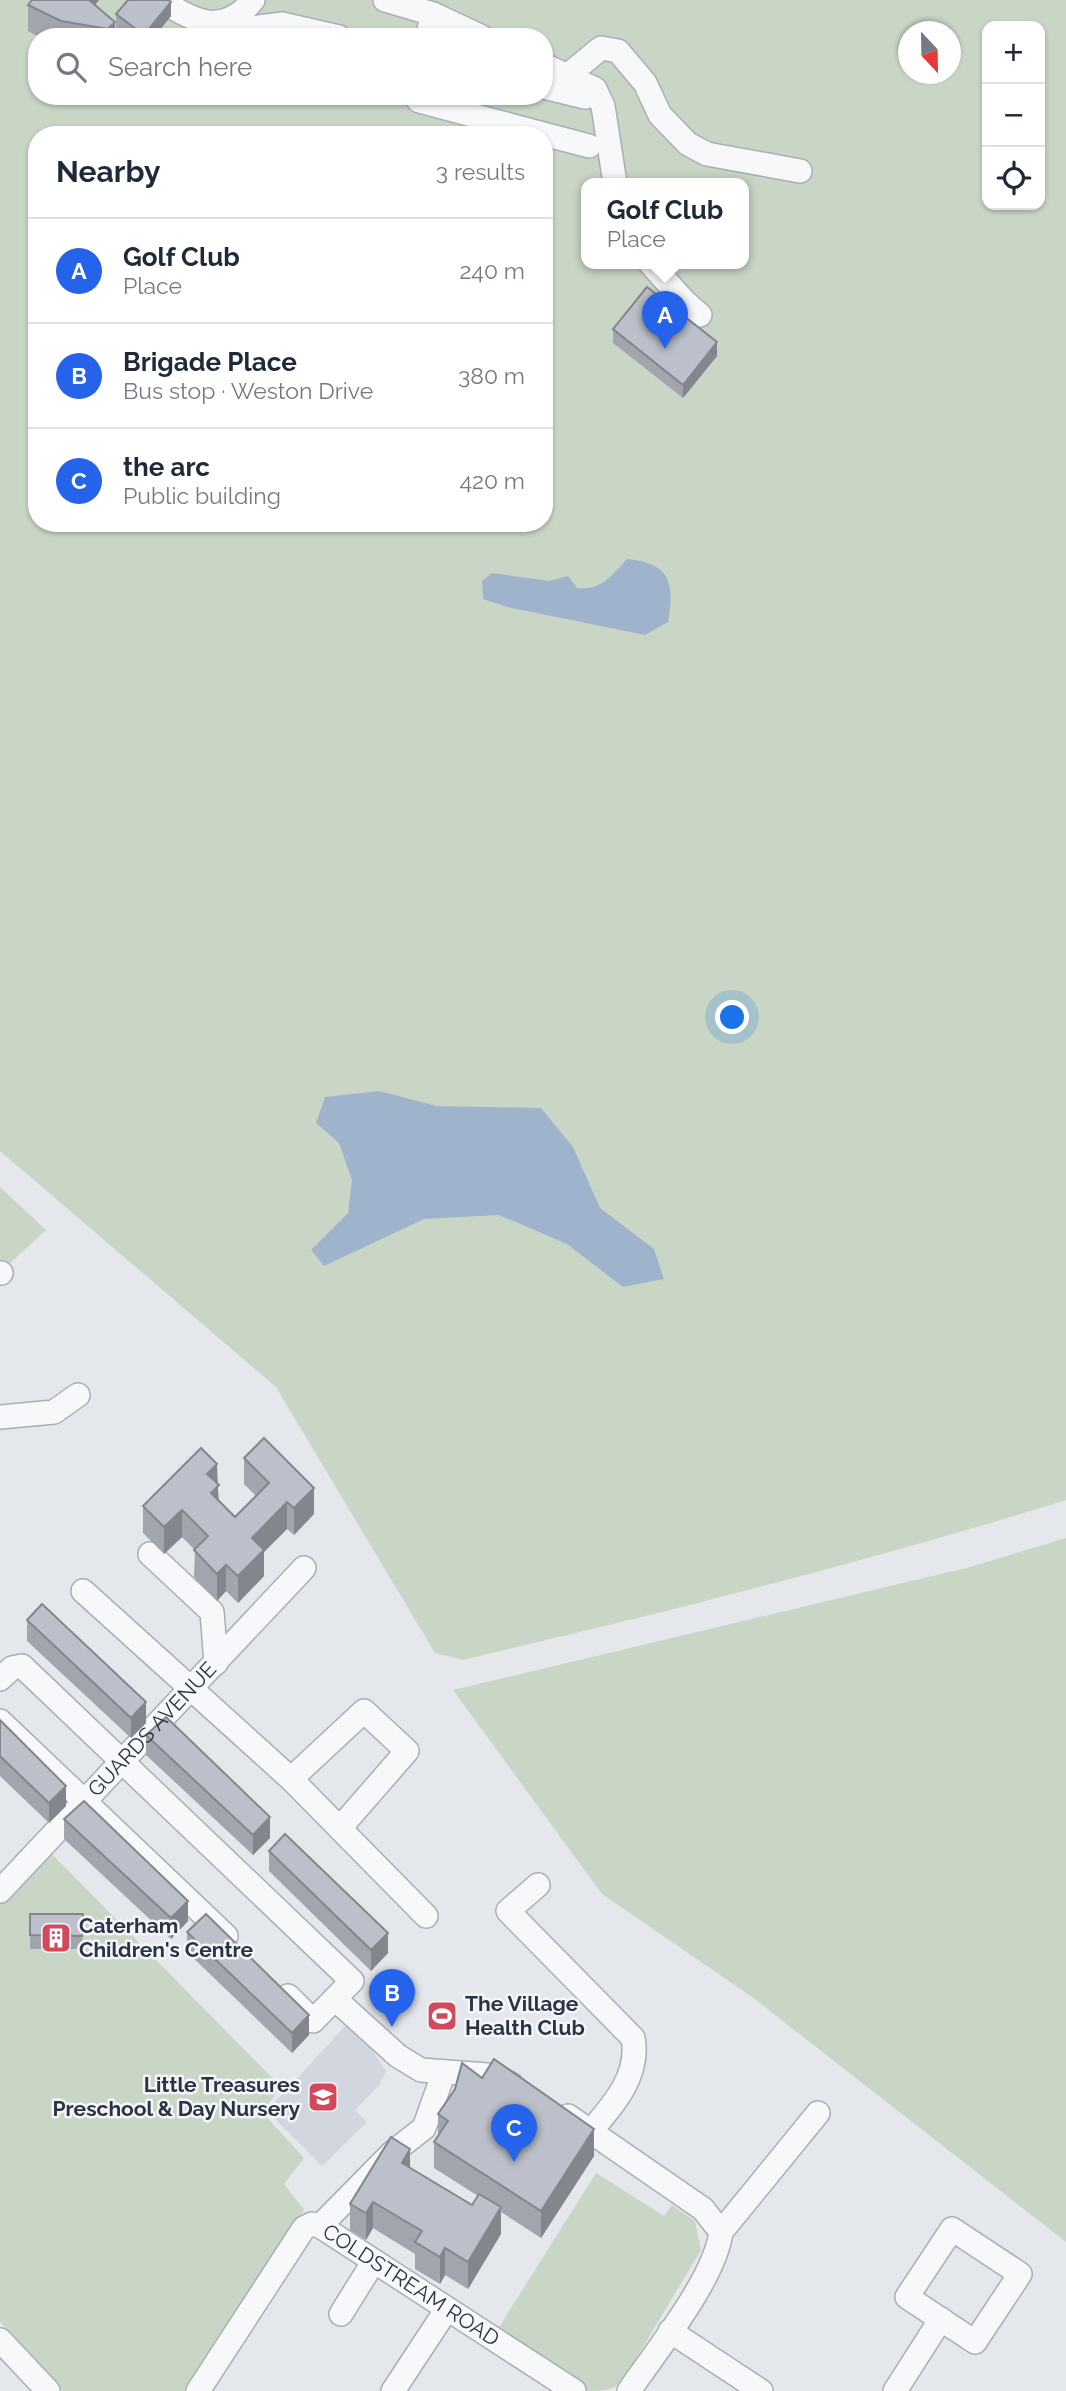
<!DOCTYPE html>
<meta charset="utf-8">
<style>
body{margin:0;font-family:Raleway,sans-serif;background:#f6f6f7;color:#1f2937}
.controls{position:absolute;right:21px;top:21px;display:grid;overflow:hidden;border-radius:14px;box-shadow:0 2px 5px #0004}
.controls button{width:63px;height:63px;display:grid;place-items:center;padding:0;border:0;border-bottom:2px solid #e0e1e3;background:#fff;color:#1f2937;font:35px sans-serif}
.compass{position:absolute;left:898px;top:21px;width:63px;height:63px;border-radius:50%;background:#fff;box-shadow:0 2px 5px #0004;rotate:158deg}
.you{position:absolute;left:733px;top:1018px;width:24px;height:24px;margin:-18px;border:5px solid #fff;border-radius:50%;background:#1a73e8;box-shadow:0 0 0 10px #1a73e833}
.badge{display:grid;place-items:center;width:46px;height:46px;border-radius:50%;background:#2563eb;color:#fff;font-size:23px;font-weight:700}
.pin{position:absolute;translate:-50% -58px;filter:drop-shadow(0 2px 4px #0008)}
.pin::after{content:'';position:absolute;top:37px;width:24px;height:21px;background:inherit;clip-path:polygon(0 0,100% 0,50% 100%)}
.popup{position:absolute;left:581px;top:178px;width:168px;height:91px;box-sizing:border-box;display:grid;place-content:center;border-radius:14px;background:#fff;filter:drop-shadow(0 2px 5px #0005);font-size:23px;white-space:nowrap;color:#747a83}
.popup b{font-size:26px;color:#1f2937}
.popup::after{content:'';position:absolute;left:50%;top:100%;margin-left:-14px;border:14px solid transparent;border-top-color:#fff}
.list{margin:0;padding:0;list-style:none}
h2{display:flex;justify-content:space-between;align-items:center;height:91px;margin:0;padding:0 28px;font-size:30px}
h2 small{font-size:23px;font-weight:400;color:#747a83}
.list li{display:grid;grid-template-columns:46px 1fr auto;gap:21px;align-items:center;box-sizing:border-box;height:105px;padding:0 28px;border-top:2px solid #e0e1e3}
.list b{display:block;font-size:26px;white-space:nowrap}
.list p{margin:0;font-size:23px;white-space:nowrap;color:#747a83}
.list em{font-size:23px;font-style:normal;color:#747a83}
.icon{flex:none;width:38px;height:38px;fill:none;stroke:currentColor;stroke-width:2;stroke-linecap:round;stroke-linejoin:round}
.map{position:relative;flex:none;width:1066px;height:2391px;overflow:hidden}
.search{position:absolute;background:#fff;box-shadow:0 2px 5px #0004;left:28px;top:28px;width:525px;height:77px;display:flex;align-items:center;gap:18px;box-sizing:border-box;padding:0 24px;border-radius:28px;color:#747a83;font-size:26px}
.panel{position:absolute;background:#fff;box-shadow:0 2px 5px #0004;left:28px;top:126px;width:525px;height:406px;border-radius:28px}
.map>svg:first-child{display:block}
.built{fill:#d2d6de}
.green{fill:#c9d6c5;fill-rule:evenodd}
.water{fill:#9fb4cc}
.lines{fill:none;stroke-linecap:round;stroke-linejoin:round}
.minor-casing{stroke:#a9aeb7;stroke-width:26}
.minor{stroke:#f7f8fa;stroke-width:23}
.wall{fill:#a1a5ae}
.shaded-wall{fill:#83868d}
.building{fill:#bbc0ca;stroke:#83868d;stroke-width:2}
.labels{text-anchor:middle;stroke-width:5;stroke-linejoin:round;paint-order:stroke}
.street-label{font-size:21px;fill:#2b3445;stroke:#f4f6f9}
.poi-label{font-size:21px;font-weight:bold;fill:#2b3445;stroke:#f4f6f9;text-anchor:start}
</style>
<div class="map">
<svg width="1066" height="2391" viewBox="0 0 1066 2391">
<rect width="100%" height="100%" fill="#e4e7ec"/>
<path class="built" d="M347,2024L367,2043L386,2071L379,2085L355,2110L367,2122L322,2166L267,2111Z"/>
<path class="green" d="M0,0H1066V1500C867,1562 666,1612 463,1660L435,1653L276,1387L0,1151ZM987,26H1040V205H987ZM908,32H950V74H908ZM37,37H544V96H37ZM37,135H544V523H37ZM586,183H744V263H586Z
M0,1187L46,1230L9,1264L0,1266Z
M1066,1538V2242L752,1997L602,1894L453,1690L970,1567Z
M50,1852L281,2087L262,2112L304,2158L284,2184L304,2210L188,2391H63L0,2322V1905Z
M596,2173L664,2216L672,2205L695,2221L701,2250L624,2379C614,2390 605,2391 590,2391C569,2387 516,2345 496,2332Z"/>
<path class="water" d="M627,559C670,563 675,583 668,622L645,635L507,607L483,599L482,581L492,573L549,581L568,576L577,588C601,591 612,575 627,559Z
M379,1091L437,1106L541,1108L573,1147L600,1208L654,1249L664,1279L623,1287L567,1244L499,1215L424,1219L324,1266L311,1250L348,1213L352,1180L339,1143L316,1123L325,1097Z"/>
<g class="lines">
<g class="minor-casing">
<g id="minor">
<path d="M161,0C195,23 224,36 253,0"/>
<path d="M385,0L433,14L482,37"/>
<path d="M217,24L226,31L282,24L339,37"/>
<path d="M427,37L433,14"/>
<path d="M544,65L595,89L603,106L615,183"/>
<path d="M567,76L601,48L618,51L645,83L660,115L688,144L707,154L800,171"/>
<path d="M544,87L585,97L589,93"/>
<path d="M415,96L419,101L589,146"/>
<path d="M650,263L684,301L700,315"/>
<path d="M0,1273H1"/>
<path d="M0,1417L54,1412L78,1395"/>
<path d="M150,1554L212,1612L216,1663"/>
<path d="M83,1591L291,1779L426,1916"/>
<path d="M0,1679L12,1668L22,1666L352,1981L313,2021L288,1996"/>
<path d="M0,1721L226,1936"/>
<path d="M291,1779L364,1711L407,1751L340,1828"/>
<path d="M538,1885L508,1911L633,2038C640,2075 614,2104 591,2131"/>
<path id="s1" d="M0,1891L304,1568"/>
<path d="M335,1999L398,2056L421,2070L487,2075L511,2084"/>
<path d="M568,2116L703,2209L721,2232"/>
<path d="M320,2226L393,2152L424,2128L444,2072"/>
<path d="M952,2229L1020,2274L975,2342L907,2297Z"/>
<path d="M341,2314L374,2261"/>
<path d="M670,2331L761,2391"/>
<path d="M0,2340L48,2391"/>
<path id="s2" d="M198,2391L304,2228L312,2224L320,2226L574,2391"/>
<path d="M393,2391L447,2309"/>
<path d="M629,2391C656,2351 715,2279 721,2232L818,2113"/>
<path d="M895,2391L941,2319"/>
</g>
</g>
<use href="#minor" class="minor"/>
</g>
<path class="wall" d="M28,5H95L115,37H39L28,31Z
M116,14L171,16L154,37H128L116,28Z
M613,329L717,356L683,398L613,343Z
M244,1458L314,1514L294,1535L287,1529L264,1552V1576L238,1603L226,1591L217,1601L194,1577L195,1550L182,1537L164,1554L143,1533V1506L217,1484L219,1500L235,1517L256,1496L244,1484Z
M27,1620L146,1723L131,1738L27,1641Z
M0,1720L66,1806L49,1823L0,1776Z
M146,1735L270,1838L253,1855L146,1755Z
M64,1819L188,1921L171,1939L64,1839Z
M269,1851L388,1953L371,1971L269,1871Z
M30,1914H83L82,1949H30Z
M187,1932L309,2035L292,2053L187,1952Z
M482,2078L594,2156L541,2238L501,2212V2234L468,2289L445,2275L440,2284L415,2269V2254L373,2228L366,2240L350,2230V2204L410,2168L472,2205L478,2196L434,2168V2142L438,2137V2114Z"/>
<path class="shaded-wall" d="M83,0H99L83,21Z
M171,2V16L154,37H144V35Z
M115,22V37H108V29Z
M717,342V356L683,398V385Z
M217,1464L219,1512L211,1519L207,1474Z
M314,1488V1514L294,1535V1508Z
M287,1502V1529L264,1552V1576L238,1603V1576L252,1538Z
M182,1510V1537L164,1554V1527Z
M226,1565V1591L217,1601V1574Z
M146,1702V1723L131,1738V1718Z
M66,1786V1806L49,1823V1803Z
M270,1817V1838L253,1855V1835Z
M188,1901V1921L171,1939V1918Z
M388,1933V1953L371,1971V1950Z
M309,2015V2035L292,2053V2033Z
M594,2129V2156L541,2238V2211Z
M410,2149V2175L402,2163Z
M373,2202V2228L366,2240V2213Z
M501,2207V2234L468,2289V2262Z
M445,2248V2275L440,2284V2257Z"/>
<path class="building" d="M32,0H89L115,22L108,29L61,21L28,5Z
M128,0H169L171,2L144,35L116,14Z
M647,287L717,342L683,385L613,329Z
M264,1438L314,1488L294,1508L287,1502L252,1538L264,1550L238,1576L226,1565L217,1574L194,1550L208,1536L182,1510L164,1527L143,1506L201,1448L217,1464L207,1474L219,1485L211,1493L235,1517L269,1483L244,1458Z
M42,1604L146,1702L131,1718L27,1620Z
M166,1717L270,1817L253,1835L146,1735Z
M0,1720L66,1786L49,1803L0,1756Z
M84,1801L188,1901L171,1918L64,1819Z
M285,1834L388,1933L371,1950L269,1851Z
M30,1914H83L82,1936L30,1935Z
M206,1914L309,2015L292,2033L187,1932Z
M494,2059L594,2129L541,2211L434,2142L448,2121L438,2114L455,2089L462,2063L482,2078Z
M391,2137L410,2149L402,2163L472,2205L479,2194L501,2207L468,2262L445,2248L440,2257L415,2242L422,2231L373,2202L366,2213L350,2204Z"/>
<defs>
<g id="building-square" transform="scale(1.575)"><rect x="-9" y="-9" width="18" height="18" rx="4" fill="#d1495b" stroke="#f4f6f9"/><path d="M-4-6H4V6H1V3H-1V6H-4ZM-2.5-4.3h1.7v1.8h-1.7ZM.8-4.3h1.7v1.8H.8ZM-2.5-1h1.7V.8h-1.7ZM.8-1h1.7V.8H.8Z" fill="#fff"/></g>
<g id="stadium-square" transform="scale(1.575)"><rect x="-9" y="-9" width="18" height="18" rx="4" fill="#d1495b" stroke="#f4f6f9"/><path d="M0-5a6.5 5 0 1 0 0 10a6.5 5 0 1 0 0-10ZM-3.5-1.8h7v3.6h-7Z" fill="#fff"/></g>
<g id="school-square" transform="scale(1.575)"><rect x="-9" y="-9" width="18" height="18" rx="4" fill="#d1495b" stroke="#f4f6f9"/><path d="M0-5L7-2L0 1L-7-2ZM-4 1L0 2.5L4 1V4Q0 6-4 4Z" fill="#fff"/></g>
</defs>
<g fill-rule="evenodd">
<use href="#building-square" x="56" y="1938"/>
<use href="#stadium-square" x="442" y="2016"/>
<use href="#school-square" x="323" y="2097"/>
</g>
<g class="labels">
<g class="street-label">
<text dy="7" stroke="none"><textPath href="#s1" startOffset="222">GUARDS AVENUE</textPath></text>
<text dy="7" stroke="none"><textPath href="#s2" startOffset="320">COLDSTREAM ROAD</textPath></text>
</g>
<g class="poi-label">
<text x="79" y="1933">Caterham<tspan x="79" dy="24">Children's Centre</tspan></text>
<text x="465" y="2011">The Village<tspan x="465" dy="24">Health Club</tspan></text>
<text x="300" y="2092" text-anchor="end">Little Treasures<tspan x="300" dy="24">Preschool &amp; Day Nursery</tspan></text>
</g>
</g>
</svg>
<div class="controls">
<button>+</button>
<button>−</button>
<button><svg class="icon" aria-label="locate" viewBox="0 0 24 24"><circle cx="12" cy="12" r="6"/><path d="M12 2v4M12 18v4M2 12h4M18 12h4"/></svg></button>
</div>
<svg class="compass" viewBox="-18 -18 36 36"><path d="M0-13l5 13h-10z" fill="#e53935"/><path d="M0 13l5-13h-10z" fill="#747a83"/></svg>
<div class="you"></div>
<div class="pin badge" style="left:665px;top:349px">A</div>
<div class="popup"><b>Golf Club</b>Place</div>
<div class="pin badge" style="left:392px;top:2027px">B</div>
<div class="pin badge" style="left:514px;top:2162px">C</div>
<div class="search"><svg class="icon" aria-label="search" viewBox="0 0 24 24"><circle cx="10" cy="10" r="6"/><path d="M15 15l6 6"/></svg>Search here</div>
<section class="panel">
<h2>Nearby<small>3 results</small></h2>
<ul class="list">
<li><span class="badge">A</span><div><b>Golf Club</b><p>Place</p></div><em>240 m</em></li>
<li><span class="badge">B</span><div><b>Brigade Place</b><p>Bus stop · Weston Drive</p></div><em>380 m</em></li>
<li><span class="badge">C</span><div><b>the arc</b><p>Public building</p></div><em>420 m</em></li>
</ul>
</section>
</div>
